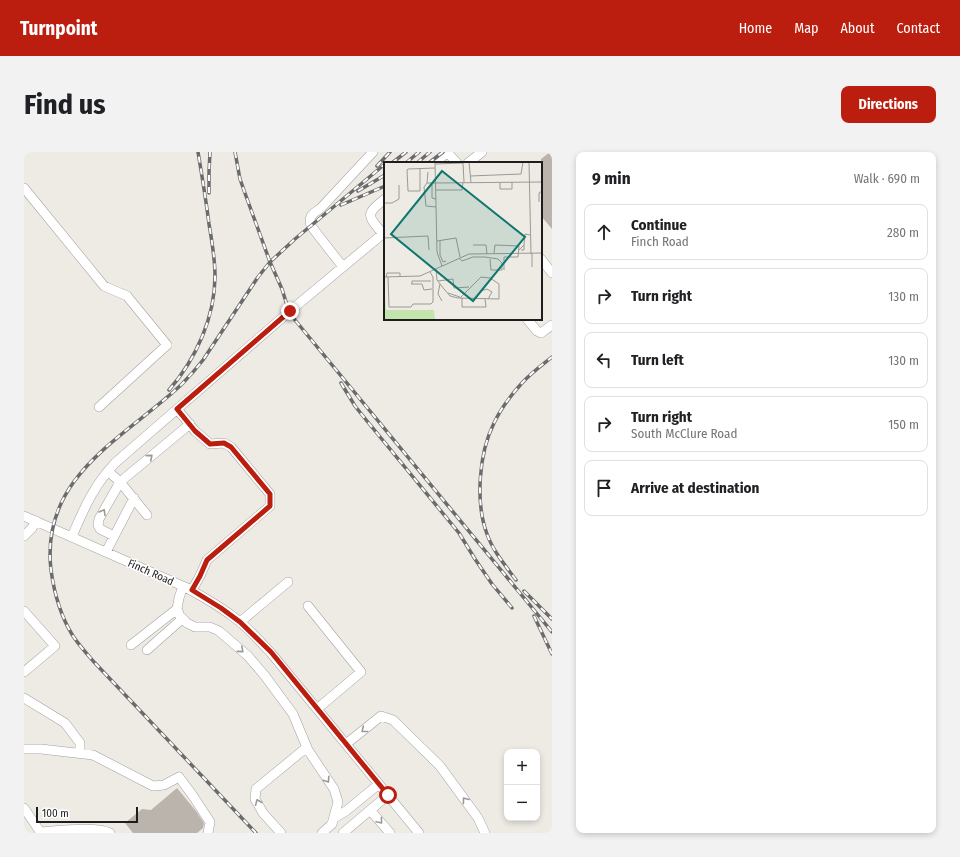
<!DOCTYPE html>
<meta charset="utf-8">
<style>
body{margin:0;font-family:"Fira Sans Condensed",sans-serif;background:#f2f2f2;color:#202124}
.controls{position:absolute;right:12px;bottom:12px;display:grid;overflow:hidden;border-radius:8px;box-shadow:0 2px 6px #0003}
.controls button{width:36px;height:36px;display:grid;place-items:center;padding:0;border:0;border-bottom:1px solid #e0e0e0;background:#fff;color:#202124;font:20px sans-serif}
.scale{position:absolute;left:12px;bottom:10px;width:102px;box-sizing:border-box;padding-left:4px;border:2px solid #1d1d1d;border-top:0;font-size:11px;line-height:14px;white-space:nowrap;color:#1d1d1d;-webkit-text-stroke:3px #fff;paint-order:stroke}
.stop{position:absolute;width:12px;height:12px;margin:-9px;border:3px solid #bb1e0f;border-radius:50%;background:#fff}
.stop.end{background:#bb1e0f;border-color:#fff;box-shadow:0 1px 4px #0008}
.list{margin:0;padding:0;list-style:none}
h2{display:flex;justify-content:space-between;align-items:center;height:52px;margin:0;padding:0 16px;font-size:17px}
h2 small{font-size:13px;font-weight:400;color:#757577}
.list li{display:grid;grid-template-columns:26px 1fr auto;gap:12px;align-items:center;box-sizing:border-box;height:56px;margin:0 8px 8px;padding:0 8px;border:1px solid #e0e0e0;border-radius:8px}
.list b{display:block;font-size:15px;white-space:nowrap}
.list p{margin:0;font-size:13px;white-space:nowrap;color:#757577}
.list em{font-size:13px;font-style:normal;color:#757577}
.icon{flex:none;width:22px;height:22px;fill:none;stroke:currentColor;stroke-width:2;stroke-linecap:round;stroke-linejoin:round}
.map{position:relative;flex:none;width:528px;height:681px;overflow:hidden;border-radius:8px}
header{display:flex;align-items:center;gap:24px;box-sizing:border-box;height:56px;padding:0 20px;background:#bb1e0f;color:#fff}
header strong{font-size:19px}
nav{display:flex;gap:22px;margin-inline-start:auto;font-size:14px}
.intro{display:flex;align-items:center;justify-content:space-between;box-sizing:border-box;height:96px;padding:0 24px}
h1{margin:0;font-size:28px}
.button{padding:10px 18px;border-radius:8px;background:#bb1e0f;color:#fff;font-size:14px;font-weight:700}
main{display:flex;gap:24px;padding:0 24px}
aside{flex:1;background:#fff;border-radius:8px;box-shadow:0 2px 6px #0003}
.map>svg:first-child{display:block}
.building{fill:#bab4ad}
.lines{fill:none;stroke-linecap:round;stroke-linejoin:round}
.minor-casing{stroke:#a1a1a1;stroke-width:10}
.minor{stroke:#fff;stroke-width:9}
.rail-casing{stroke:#6b6b6b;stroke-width:3.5}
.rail{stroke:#fff;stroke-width:2;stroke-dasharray:6;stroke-linecap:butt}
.oneway{stroke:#999}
.route{stroke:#bb1e0f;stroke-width:5}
.labels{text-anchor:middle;stroke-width:3;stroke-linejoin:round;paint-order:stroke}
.street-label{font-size:11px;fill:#1d1d1d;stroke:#fff}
.inset-road{fill:none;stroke:#9a9994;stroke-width:1}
.view{fill:#0f766e;fill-opacity:0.15;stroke:#0f766e;stroke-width:2}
.inset-edge{fill:none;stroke:#1d1d1d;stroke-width:2}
</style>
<header>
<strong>Turnpoint</strong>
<nav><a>Home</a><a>Map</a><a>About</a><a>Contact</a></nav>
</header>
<div class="intro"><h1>Find us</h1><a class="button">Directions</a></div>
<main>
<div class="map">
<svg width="528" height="681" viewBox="0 0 528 681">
<rect width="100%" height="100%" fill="#eeebe4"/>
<path class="building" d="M526,0H528V77L517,64V7Z
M153,636L172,659L180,671L179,676L173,681H109L101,671L118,657L127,658Z"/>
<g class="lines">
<g class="minor-casing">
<path id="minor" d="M423,0L433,11
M410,11L424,0
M444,11L458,0
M0,36L80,134L103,144L143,193L75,255
M359,82C344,64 340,63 361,47
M517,107L528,121
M319,115L287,74C284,63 289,62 297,56L349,0
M503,167L513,179L517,181L528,173
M153,257L171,279L186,292L200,291L207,295L246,342V354L183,408L176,424L168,438
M84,319L96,330L123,363
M0,364L161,435C180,445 199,456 216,470C227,479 237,490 247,501L395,681
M0,384L8,376L12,369
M48,384C55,369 61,353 70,339C76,328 83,320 91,311L266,159L361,80
M90,384L76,377L74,373L75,367L96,330L166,272
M82,400L110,346
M159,434L155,446L153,457L156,464L163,471L171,475H186L195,479L224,504L241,524L269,562L284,598L310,637L314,650L308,672L298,681
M284,454L337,520L293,557
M0,459L31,494L0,520
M216,470L264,430
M107,493L153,457
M123,498L158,467
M0,546L41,571L56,591V601
M322,592L357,564L369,568L416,614L454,666L461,681
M0,597H17L69,603L129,634L140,633L155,625L169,644L186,670L184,681
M0,656L17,681
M346,658L366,681
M310,666L322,659L355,632
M16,680C32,679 73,674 86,681
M257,681L239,661L231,647L232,637L283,595
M319,681L364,643"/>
</g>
<use href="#minor" class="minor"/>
<g class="rail-casing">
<path id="rail" d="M211,0L216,27L222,44L246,110L258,137L262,150L271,168L528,480
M368,11L382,0
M382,11L395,0
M393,11L406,0
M405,11L419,0
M353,14L366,0
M334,39L361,23
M185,41V20L186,0
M317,53L361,34
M317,231L331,254L343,269L435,381L451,407L468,432L488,456
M145,238C172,207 191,165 191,124C191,106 188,90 185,72C182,48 178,24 174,0
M492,428C481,413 469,399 463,382C451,350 455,301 470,271C477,256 487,243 498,231C507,221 518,213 528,205
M500,439L528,467
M510,464L528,502
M232,681L70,510C63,502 55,493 49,484C37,465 30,440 27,418C16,324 99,287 157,233C165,225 172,217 179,208L234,125L246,110L271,87L361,12"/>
</g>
<use href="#rail" class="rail"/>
</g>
<defs><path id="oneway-chevron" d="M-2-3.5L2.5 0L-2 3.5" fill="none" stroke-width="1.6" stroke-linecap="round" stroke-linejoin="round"/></defs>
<g class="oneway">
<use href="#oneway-chevron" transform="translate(126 305) rotate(-40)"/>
<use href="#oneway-chevron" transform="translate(79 360) rotate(-59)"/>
<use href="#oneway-chevron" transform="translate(217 498) rotate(41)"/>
<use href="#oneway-chevron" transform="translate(340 578) rotate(141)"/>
<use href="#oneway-chevron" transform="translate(303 628) rotate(57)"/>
<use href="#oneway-chevron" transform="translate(441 648) rotate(-127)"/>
<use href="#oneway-chevron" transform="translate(234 650) rotate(-113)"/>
<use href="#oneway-chevron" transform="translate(356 669) rotate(50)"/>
</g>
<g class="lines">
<path class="route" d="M266,159L153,257L171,279L186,292L200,291L207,295L246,342V354L183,408L176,424L168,438L197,456L216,470L247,500L364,643"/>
</g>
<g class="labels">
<g class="street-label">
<text transform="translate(127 420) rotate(24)" y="4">Finch Road</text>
</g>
</g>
<g transform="translate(360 10)">
<rect width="158" height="158" fill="#eeebe4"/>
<path d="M0,117L2,148H50L51,158H0Z" fill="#c3e4ad"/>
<path class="inset-road" d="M51,0L53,90L58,104M85,0L87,20M145,0L147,92M51,2L79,1L80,20M36,7V29H24L23,8L24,7L51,6M44,10L43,21H51M86,14L137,12L139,0M116,20V27H128V20M43,21L40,25L42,44L52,45M48,21V36L52,37M51,21L158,20M52,28H78L79,20M155,40V31L158,29M0,41H8L15,37V23M0,76L44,74L45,88M53,79L72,76L76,95M56,79V93L59,100L62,99M89,83H102L103,92M140,83L141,72L146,73M135,88L140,83V88H137M110,91L111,83L135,84L134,95H120M148,91V105M120,95V108M75,96L78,99L89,95H101L114,97L118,101V108H107L106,97M52,107L53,118L60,127L66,134L74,136L115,137V122L106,116L97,115L76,136M0,115L36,114L85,92L158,91M2,115L3,111H16V114M4,115L5,145H27L29,142H47L49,140V115L46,110M54,119L69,117L70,126L85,125M27,122H38L40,128L48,127M28,122V119H47M56,122L54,132L58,139M64,131L76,135M78,136V145H102L101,137M91,137L97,129L103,127L108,130L104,137"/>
<path class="view" d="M58,9L141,75L89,139L7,72Z"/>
<rect width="158" height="158" class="inset-edge"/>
</g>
</svg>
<div class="controls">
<button>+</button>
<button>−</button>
</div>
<div class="scale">100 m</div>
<div class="stop" style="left:364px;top:643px"></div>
<div class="stop end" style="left:266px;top:159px"></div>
</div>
<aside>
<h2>9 min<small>Walk · 690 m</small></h2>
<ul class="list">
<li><svg class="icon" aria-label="ahead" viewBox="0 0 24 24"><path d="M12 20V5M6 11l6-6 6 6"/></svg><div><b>Continue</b><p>Finch Road</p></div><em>280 m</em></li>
<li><svg class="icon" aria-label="right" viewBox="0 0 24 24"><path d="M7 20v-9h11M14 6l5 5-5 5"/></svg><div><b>Turn right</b></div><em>130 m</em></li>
<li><svg class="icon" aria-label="left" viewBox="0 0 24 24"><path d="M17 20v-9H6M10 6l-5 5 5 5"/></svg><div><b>Turn left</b></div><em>130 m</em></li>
<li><svg class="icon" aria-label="right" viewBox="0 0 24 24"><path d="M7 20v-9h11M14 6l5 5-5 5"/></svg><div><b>Turn right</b><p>South McClure Road</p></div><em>150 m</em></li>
<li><svg class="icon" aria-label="arrive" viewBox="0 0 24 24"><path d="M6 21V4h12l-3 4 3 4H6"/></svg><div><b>Arrive at destination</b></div></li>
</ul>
</aside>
</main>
